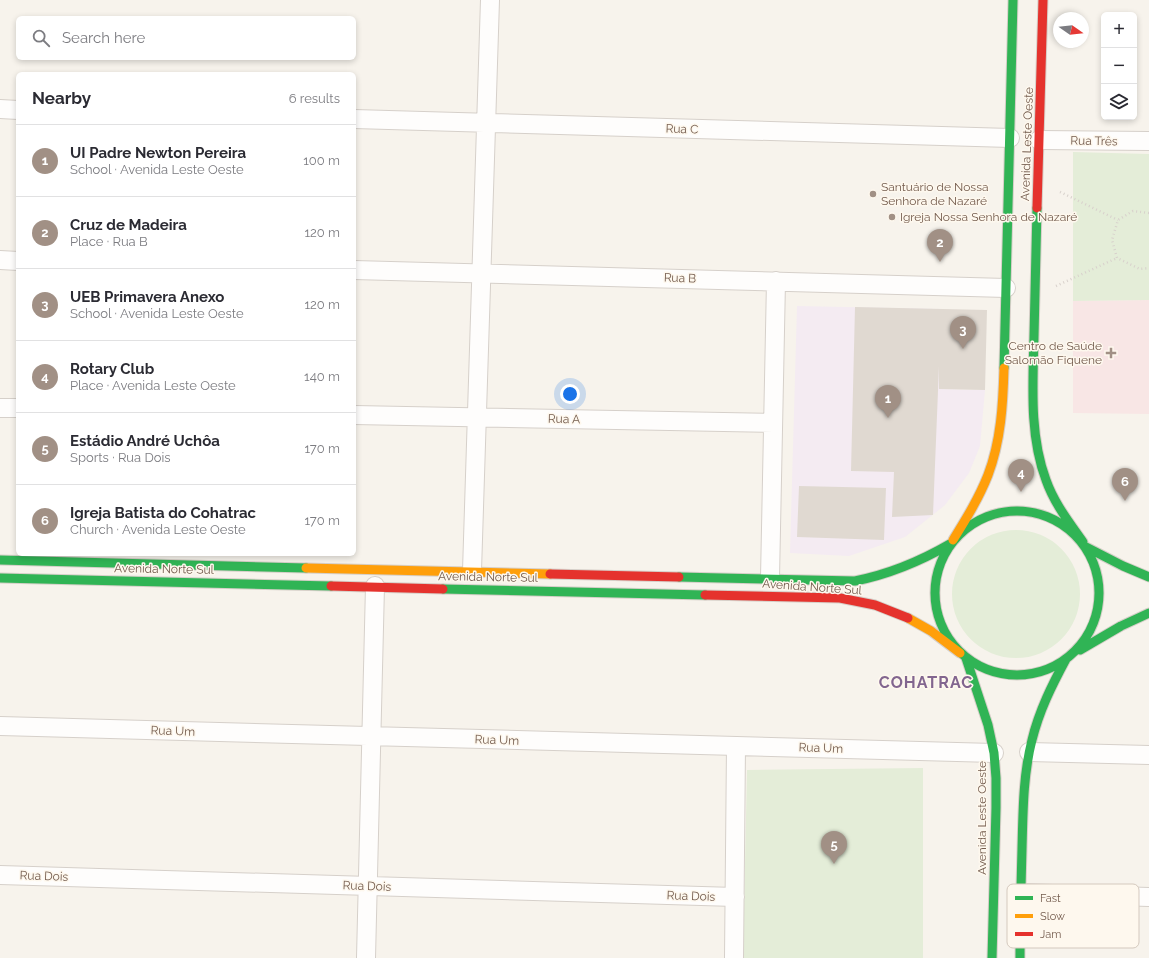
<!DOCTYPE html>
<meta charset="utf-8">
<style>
body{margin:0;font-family:Raleway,sans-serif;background:#f7f7f7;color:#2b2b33}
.controls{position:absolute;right:12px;top:12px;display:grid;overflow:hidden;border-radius:6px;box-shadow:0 2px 6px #0003}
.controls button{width:36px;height:36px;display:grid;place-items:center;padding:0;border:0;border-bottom:1px solid #e1e1e2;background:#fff;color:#2b2b33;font:20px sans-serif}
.compass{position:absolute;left:1053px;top:12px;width:36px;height:36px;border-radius:50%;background:#fff;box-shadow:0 2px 6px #0003;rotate:104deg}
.you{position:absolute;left:570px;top:394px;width:14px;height:14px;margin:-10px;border:3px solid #fff;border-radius:50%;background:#1a73e8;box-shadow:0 0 0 6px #1a73e833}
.badge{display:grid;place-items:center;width:26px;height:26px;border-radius:50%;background:#a19085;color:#fff;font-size:13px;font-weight:700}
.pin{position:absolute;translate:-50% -33px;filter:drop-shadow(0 1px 2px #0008)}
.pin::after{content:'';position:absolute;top:21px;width:14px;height:12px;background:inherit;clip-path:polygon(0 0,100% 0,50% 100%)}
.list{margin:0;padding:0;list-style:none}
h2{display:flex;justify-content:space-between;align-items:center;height:52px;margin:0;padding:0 16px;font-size:17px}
h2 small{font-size:13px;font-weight:400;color:#7c7c81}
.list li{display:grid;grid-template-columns:26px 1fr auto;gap:12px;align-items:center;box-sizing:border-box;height:72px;padding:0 16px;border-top:1px solid #e1e1e2}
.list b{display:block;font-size:15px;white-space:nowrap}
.list p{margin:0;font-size:13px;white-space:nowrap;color:#7c7c81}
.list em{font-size:13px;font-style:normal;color:#7c7c81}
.icon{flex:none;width:22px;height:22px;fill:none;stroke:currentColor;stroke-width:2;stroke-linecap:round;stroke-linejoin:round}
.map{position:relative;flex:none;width:1149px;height:958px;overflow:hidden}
.search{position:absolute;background:#fff;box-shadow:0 2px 6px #0003;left:16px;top:16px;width:340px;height:44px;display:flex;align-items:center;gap:10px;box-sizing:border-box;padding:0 14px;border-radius:6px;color:#7c7c81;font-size:15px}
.panel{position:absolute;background:#fff;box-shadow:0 2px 6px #0003;left:16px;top:72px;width:340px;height:484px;border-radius:6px}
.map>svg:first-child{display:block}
.education{fill:#f4ebf2}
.medical{fill:#f8e6e5}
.green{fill:#e4edd8}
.building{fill:#e0d9d1}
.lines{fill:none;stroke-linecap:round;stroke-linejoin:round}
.street-casing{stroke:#d6d0ca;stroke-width:20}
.fast-casing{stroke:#d6cfc8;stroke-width:11}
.slow-casing{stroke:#d6cfc8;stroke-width:11}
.jam-casing{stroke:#d6cfc8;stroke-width:11}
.path{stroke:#d8d1cc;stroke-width:2.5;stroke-dasharray:1 3;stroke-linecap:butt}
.street{stroke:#fefdfc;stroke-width:18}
.fast{stroke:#30b455;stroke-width:9}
.slow{stroke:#ff9f0a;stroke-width:9}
.jam{stroke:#e5322d;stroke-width:9}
.poi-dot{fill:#a19085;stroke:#fef8ee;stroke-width:1.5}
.labels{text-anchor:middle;stroke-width:3;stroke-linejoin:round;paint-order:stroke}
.street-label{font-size:12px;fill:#735b4d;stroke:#fef8ee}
.poi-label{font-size:12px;fill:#735b4d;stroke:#fef8ee;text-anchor:start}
.district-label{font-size:16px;font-weight:bold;letter-spacing:1px;fill:#82658f;stroke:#fef8ee}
.key{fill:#fef8ee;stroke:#d4c9be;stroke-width:1}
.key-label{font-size:11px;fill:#735b4d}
</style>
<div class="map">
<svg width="1149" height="958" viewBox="0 0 1149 958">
<rect width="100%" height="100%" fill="#f7f3ec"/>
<path class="education" d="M797,306L941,309L939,389L985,390L980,446L969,473L945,505L905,537L849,556L790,553Z"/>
<path class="medical" d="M1149,300V414L1073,413V301Z"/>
<path class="green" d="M1073,152L1149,154V300L1073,301Z
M952 594a64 64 0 1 1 128 0a64 64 0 1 1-128 0Z
M923,768V958H743L747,770Z"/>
<path class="building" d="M855,307L987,310L985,390L939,389V366L933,515L892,517L894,472L851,471Z
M799,486L886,488L884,540L797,537Z"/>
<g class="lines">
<g class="street-casing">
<path id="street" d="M0,109L18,110
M354,119L1010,138
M1039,140L1149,141
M0,260L18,261
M354,270L1006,288
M0,408H18
M354,415L773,423
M472,571L490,0
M770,578L776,281
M0,726L994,753
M1029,752L1149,755
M0,875L735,897
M1021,893L1149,897
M366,958L375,586
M734,958L736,746"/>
</g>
<g class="fast-casing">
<path id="fast" d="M1037,208C1036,251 1035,293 1034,336C1033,383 1029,435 1046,480C1054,503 1069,522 1083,542
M1004,368L1013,0
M935 593a82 82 0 1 1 164 0a82 82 0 1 1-164 0Z
M1086,547L1123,566L1149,577
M0,560L306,568
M679,577L855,581C890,574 919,562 950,544
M0,578L331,586
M443,589L705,595
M1080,650L1121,626L1149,613
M966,658L988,725L994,753L996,778V808L992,958
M1020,958C1020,922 1021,885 1022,849C1023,812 1023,775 1032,740C1039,711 1052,685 1066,659"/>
</g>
<g class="slow-casing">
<path id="slow" d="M953,540C966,519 979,498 988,475C1001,441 1003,404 1004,368
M306,568L550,574
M908,618L931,631L960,653"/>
</g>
<g class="jam-casing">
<path id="jam" d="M1037,208L1043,0
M550,574L679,577
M331,586L443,589
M705,595L840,598L875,605L908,618"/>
</g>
<path class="path" d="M1060,192L1118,220
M1149,213L1133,211L1118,220L1112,240L1117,258L1140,269L1149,268
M1056,286L1117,258"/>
<use href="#street" class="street"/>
<use href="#fast" class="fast"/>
<use href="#slow" class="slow"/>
<use href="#jam" class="jam"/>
</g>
<g class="poi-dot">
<circle cx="873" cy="194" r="4"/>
<circle cx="892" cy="217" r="4"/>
<path d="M1109 347h4v4h4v4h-4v4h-4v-4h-4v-4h4z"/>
</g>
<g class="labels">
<g class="street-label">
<text transform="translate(682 129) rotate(2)" y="4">Rua C</text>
<text transform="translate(1094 141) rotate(1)" y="4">Rua Três</text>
<text transform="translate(1027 144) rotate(-88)" y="4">Avenida Leste Oeste</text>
<text transform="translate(680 278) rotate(2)" y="4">Rua B</text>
<text transform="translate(564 419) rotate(1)" y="4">Rua A</text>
<text transform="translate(164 569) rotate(1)" y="4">Avenida Norte Sul</text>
<text transform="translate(488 577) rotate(1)" y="4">Avenida Norte Sul</text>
<text transform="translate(812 587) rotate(4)" y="4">Avenida Norte Sul</text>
<text transform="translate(173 731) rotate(2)" y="4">Rua Um</text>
<text transform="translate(497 740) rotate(2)" y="4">Rua Um</text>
<text transform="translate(821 748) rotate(2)" y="4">Rua Um</text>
<text transform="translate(982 818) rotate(-90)" y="4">Avenida Leste Oeste</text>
<text transform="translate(44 876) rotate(2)" y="4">Rua Dois</text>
<text transform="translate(367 886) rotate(2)" y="4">Rua Dois</text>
<text transform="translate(691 896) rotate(2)" y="4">Rua Dois</text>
</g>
<g class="poi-label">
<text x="881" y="191">Santuário de Nossa<tspan x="881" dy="14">Senhora de Nazaré</tspan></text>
<text x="900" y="221">Igreja Nossa Senhora de Nazaré</text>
<text x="1102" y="350" text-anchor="end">Centro de Saúde<tspan x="1102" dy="14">Salomão Fiquene</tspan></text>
</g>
<g class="district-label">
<text x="926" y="688">COHATRAC</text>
</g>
</g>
<rect x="1007" y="884" width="132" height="64" rx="6" class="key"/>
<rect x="1015" y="896" width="18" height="4" fill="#30b455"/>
<rect x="1015" y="914" width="18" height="4" fill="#ff9f0a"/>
<rect x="1015" y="932" width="18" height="4" fill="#e5322d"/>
<g class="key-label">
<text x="1040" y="902">Fast</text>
<text x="1040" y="920">Slow</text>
<text x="1040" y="938">Jam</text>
</g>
</svg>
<div class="controls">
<button>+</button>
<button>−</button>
<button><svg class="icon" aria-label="layers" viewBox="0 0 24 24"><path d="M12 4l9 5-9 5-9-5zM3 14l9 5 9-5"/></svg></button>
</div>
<svg class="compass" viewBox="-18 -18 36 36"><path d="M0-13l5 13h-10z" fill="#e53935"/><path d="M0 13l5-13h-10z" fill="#7c7c81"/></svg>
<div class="you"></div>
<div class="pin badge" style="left:888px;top:418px">1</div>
<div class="pin badge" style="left:940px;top:262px">2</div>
<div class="pin badge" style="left:963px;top:349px">3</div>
<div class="pin badge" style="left:1021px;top:492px">4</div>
<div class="pin badge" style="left:834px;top:864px">5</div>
<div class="pin badge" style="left:1125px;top:501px">6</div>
<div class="search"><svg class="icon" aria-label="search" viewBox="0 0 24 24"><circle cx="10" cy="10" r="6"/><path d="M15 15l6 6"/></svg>Search here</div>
<section class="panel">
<h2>Nearby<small>6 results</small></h2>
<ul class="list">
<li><span class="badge">1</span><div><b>UI Padre Newton Pereira</b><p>School · Avenida Leste Oeste</p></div><em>100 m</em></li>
<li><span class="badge">2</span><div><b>Cruz de Madeira</b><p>Place · Rua B</p></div><em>120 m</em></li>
<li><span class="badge">3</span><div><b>UEB Primavera Anexo</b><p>School · Avenida Leste Oeste</p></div><em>120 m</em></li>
<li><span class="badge">4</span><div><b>Rotary Club</b><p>Place · Avenida Leste Oeste</p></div><em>140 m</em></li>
<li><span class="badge">5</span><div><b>Estádio André Uchôa</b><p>Sports · Rua Dois</p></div><em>170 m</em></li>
<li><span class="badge">6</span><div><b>Igreja Batista do Cohatrac</b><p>Church · Avenida Leste Oeste</p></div><em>170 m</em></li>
</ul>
</section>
</div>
